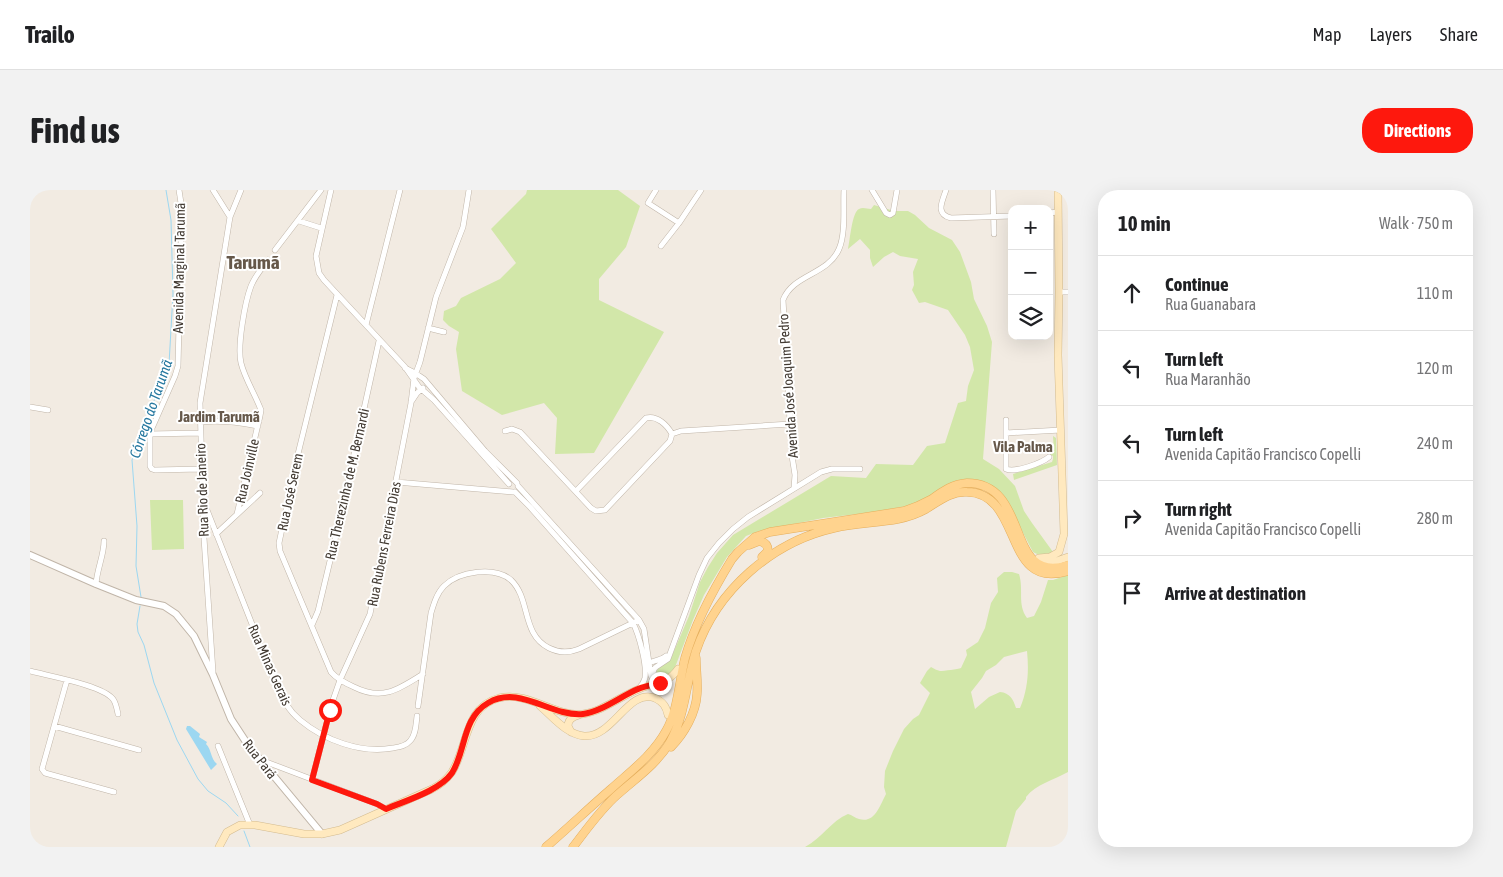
<!DOCTYPE html>
<meta charset="utf-8">
<style>
body{margin:0;font-family:"Asap Condensed",sans-serif;background:#f2f2f2;color:#202124}
.controls{position:absolute;right:15px;top:15px;display:grid;overflow:hidden;border-radius:10px;box-shadow:0 5px 20px #0002}
.controls button{width:45px;height:45px;display:grid;place-items:center;padding:0;border:0;border-bottom:1px solid #e0e0e0;background:#fff;color:#202124;font:25px sans-serif}
.stop{position:absolute;width:15px;height:15px;margin:-11px;border:4px solid #fe180d;border-radius:50%;background:#fff}
.stop.end{background:#fe180d;border-color:#fff;box-shadow:0 1px 5px #0008}
.list{margin:0;padding:0;list-style:none}
h2{display:flex;justify-content:space-between;align-items:center;height:65px;margin:0;padding:0 20px;font-size:21px}
h2 small{font-size:16px;font-weight:400;color:#757577}
.list li{display:grid;grid-template-columns:32px 1fr auto;gap:15px;align-items:center;box-sizing:border-box;height:75px;padding:0 20px;border-top:1px solid #e0e0e0}
.list b{display:block;font-size:19px;white-space:nowrap}
.list p{margin:0;font-size:16px;white-space:nowrap;color:#757577}
.list em{font-size:16px;font-style:normal;color:#757577}
.icon{flex:none;width:28px;height:28px;fill:none;stroke:currentColor;stroke-width:2;stroke-linecap:round;stroke-linejoin:round}
.map{position:relative;flex:none;width:1038px;height:657px;overflow:hidden;border-radius:20px}
header{display:flex;align-items:center;gap:30px;box-sizing:border-box;height:70px;padding:0 25px;background:#fff;border-bottom:1px solid #e0e0e0}
header strong{font-size:24px}
nav{display:flex;gap:28px;margin-inline-start:auto;font-size:18px}
.intro{display:flex;align-items:center;justify-content:space-between;box-sizing:border-box;height:120px;padding:0 30px}
h1{margin:0;font-size:35px}
.button{padding:12px 22px;border-radius:20px;background:#fe180d;color:#fff;font-size:18px;font-weight:700}
main{display:flex;gap:30px;padding:0 30px}
aside{flex:1;background:#fff;border-radius:20px;box-shadow:0 5px 20px #0002}
.map>svg:first-child{display:block}
.green{fill:#d2e7a9;fill-rule:evenodd}
.water{fill:#9cd7f1}
.lines{fill:none;stroke-linecap:round;stroke-linejoin:round}
.stream{stroke:#9cd7f1;stroke-width:1}
.minor-casing{stroke:#c0b5a8;stroke-width:6}
.tertiary-casing{stroke:#c0b5a8;stroke-width:8}
.secondary-casing{stroke:#d3bb90;stroke-width:8}
.primary-casing{stroke:#e5ae5c;stroke-width:9}
.minor{stroke:#fff;stroke-width:5}
.tertiary{stroke:#fff;stroke-width:6}
.secondary{stroke:#ffe9bf;stroke-width:7}
.primary{stroke:#ffd38e;stroke-width:8}
.route{stroke:#fe180d;stroke-width:6}
.labels{text-anchor:middle;stroke-width:4;stroke-linejoin:round;paint-order:stroke}
.street-label{font-size:14px;fill:#433b33;stroke:#fff}
.water-label{font-size:15px;font-style:italic;fill:#2879a0;stroke:#fff}
.neighbourhood-label{font-size:15px;font-weight:bold;fill:#66584a;stroke:#fff}
.district-label{font-size:19px;font-weight:bold;fill:#66584a;stroke:#fff}
</style>
<header>
<strong>Trailo</strong>
<nav><a>Map</a><a>Layers</a><a>Share</a></nav>
</header>
<div class="intro"><h1>Find us</h1><a class="button">Directions</a></div>
<main>
<div class="map">
<svg width="1038" height="657" viewBox="0 0 1038 657">
<rect width="100%" height="100%" fill="#f2ebe2"/>
<path class="green" d="M497,0H588L610,16L596,57L569,89V110L634,142L564,263L525,264L527,228L514,213L472,225L432,201L426,159L429,142L419,136L413,130L414,121L426,116L431,108L470,89L486,73L461,39L496,4Z
M844,15L864,21H878L885,25L899,38L922,50L930,62L941,92L944,109L957,136L962,152L953,269L969,279L985,296L994,321L1002,333L1023,362C1017,366 1009,366 1003,362L975,308L966,301L945,292L882,315L845,322L793,328L729,341L716,346L697,367L674,405L663,430L644,480L637,486L632,487L626,484L627,480L641,468L659,426L670,392L678,377L687,363L703,345L801,286L836,288L846,274L883,275L897,256L915,253L928,213L936,211L938,196L944,180L940,157L935,145L918,120L895,112L889,113L882,100L884,95L883,82L888,69L870,66L863,62L854,67L843,77L840,68V60L830,49L818,59C820,50 822,22 829,19C833,17 837,19 841,19Z
M1023,246L1026,248L1027,275L984,290L983,284L1022,272L1023,269V266L1018,263L1024,262Z
M120,310H153L154,359L122,360Z
M974,382H982L989,384C994,400 987,414 997,428L1004,426L1011,412L1018,390H1023L1038,385V582C1024,590 1006,594 996,607V609L986,621L976,657H775C792,648 801,631 818,624C822,625 825,628 829,629C845,634 850,615 856,604L854,597L855,581L863,561L874,539L883,529L889,525L900,503L890,493L897,481L901,477C904,479 907,480 910,481C914,481 928,479 931,478L937,465L936,460L948,452L955,438L961,413L968,402L967,388ZM997,461C999,481 998,499 990,518H986C983,509 980,503 970,502L959,507L945,519L941,502L952,488L956,481L966,475L974,467Z"/>
<path class="water" d="M157,536H160L170,544L169,547L177,552L176,554C182,560 180,568 187,574L181,580L156,539Z"/>
<g class="lines">
<path class="stream" d="M111,407L106,376L107,336L102,270L128,200L139,174L143,104L141,30L136,0
M110,416L107,434L108,442L114,455L124,493L147,550L168,589L178,601L196,613L208,626
M214,641L220,657"/>
<g class="minor-casing">
<path id="minor" d="M149,0L151,13V53L148,176L145,186L122,238L120,244V276L122,279L125,280L171,279
M183,0L200,27
M301,0L286,66L289,83L294,90L375,177L389,197L404,210L479,294
M626,0L618,13L649,33
M842,0L856,23L860,25L863,23L867,0
M916,0C912,12 905,24 921,28L982,26
M963,0L964,44
M1019,23L1028,22
M269,31L291,38
M631,56L649,33L671,0
M245,60L291,0
M1029,102H1038
M307,105L267,268L249,353L250,361L301,482C307,489 315,493 324,497C352,511 368,500 393,484
M336,135L370,0
M398,138L414,142
M375,178L385,183L394,189L455,261L487,293
M381,212L387,203L393,198
M0,217L18,220
M976,230V279C985,283 1012,273 1019,267
M170,232C190,230 208,232 228,236
M475,241L482,239L490,242L561,318L566,321L575,320L640,251L642,244
M976,243L1031,240
M120,244L170,243
M642,244L651,241L760,234
M366,292L483,302
M488,296L609,430L614,439L621,486
M764,298L765,285L762,266L753,110C763,84 798,85 809,59C816,43 813,17 814,0
M546,301L616,228C627,225 637,235 642,244
M485,302L500,317L603,433C609,445 617,474 615,488C614,492 612,495 609,498
M175,315L246,495C252,508 258,520 270,530C294,550 331,564 363,558C369,557 376,556 380,551C386,545 386,534 387,526
M207,324L230,226L231,220C225,204 215,189 211,173C207,156 215,112 221,96C225,86 232,78 238,70
M186,344L230,303
M66,394C67,379 74,365 74,351
M282,435L288,421L305,350L349,151
M617,474C624,470 630,471 636,466
M0,481C18,486 72,495 83,509C86,513 87,519 88,524
M183,482L174,348L170,213L200,27L211,0
M622,488L624,479L626,477L638,469L669,385L677,368L689,353L703,339L718,327L791,282L802,279H830
M37,490L12,579L15,583L84,602
M303,510L310,490L340,424L381,213L384,188L390,172L406,107L433,37L439,0
M388,516L401,423C404,413 407,403 414,396C429,381 465,376 481,390C501,409 491,444 519,458C529,463 539,463 549,459L609,430
M24,536L109,560
M188,556L220,635
M231,570L347,614L356,619
M282,590L300,520"/>
</g>
<g class="tertiary-casing">
<path id="tertiary" d="M0,365L66,394L106,410L134,416L146,424L164,446L183,485L201,529L218,555L292,644"/>
</g>
<g class="secondary-casing">
<path id="secondary" d="M1009,368L1020,367L1029,362L1034,344L1028,165L1029,102L1028,0
M1014,370L1024,372L1038,367
M510,516C523,527 536,544 554,546C583,548 598,498 625,508C633,512 636,516 638,525
M541,542L538,536C538,529 543,527 549,525
M189,657L197,642L210,635H225L274,644H292L310,640L402,599C410,595 417,589 422,582C438,557 434,517 469,508C499,501 524,527 553,524C573,521 591,506 609,499C625,492 637,495 648,479"/>
</g>
<g class="primary-casing">
<path id="primary" d="M719,355L729,351C735,352 738,355 738,361L732,367
M641,557C654,544 666,523 667,504C668,492 666,480 666,468
M516,657C538,638 559,618 581,599C601,581 623,565 636,541C648,520 649,492 655,468C665,433 683,400 702,369L708,362L725,347L740,342L874,321C884,318 893,314 902,309C913,301 923,294 937,293C1002,293 974,396 1038,375
M543,657C557,639 570,620 587,605C606,588 627,574 640,552C656,524 656,491 666,461C687,400 742,352 804,338C825,333 847,333 868,329C878,327 887,324 896,319C909,311 921,301 937,302C994,303 972,402 1038,381"/>
</g>
<use href="#minor" class="minor"/>
<use href="#tertiary" class="tertiary"/>
<use href="#secondary" class="secondary"/>
<use href="#primary" class="primary"/>
</g>
<g class="lines">
<path class="route" d="M300,520L282,590L347,614L356,619C377,610 409,601 422,583C436,561 432,528 458,513C490,494 520,527 553,524C571,522 591,506 608,499C615,496 623,495 630,493"/>
</g>
<g class="labels">
<g class="street-label">
<text transform="translate(149 78) rotate(-89)" y="5">Avenida Marginal Tarumã</text>
<text transform="translate(758 196) rotate(-94)" y="5">Avenida José Joaquim Pedro</text>
<text transform="translate(217 281) rotate(-77)" y="5">Rua Joinville</text>
<text transform="translate(317 294) rotate(-77)" y="5">Rua Therezinha de M. Bernardi</text>
<text transform="translate(172 300) rotate(-92)" y="5">Rua Rio de Janeiro</text>
<text transform="translate(260 302) rotate(-78)" y="5">Rua José Serem</text>
<text transform="translate(354 354) rotate(-79)" y="5">Rua Rubens Ferreira Dias</text>
<text transform="translate(240 475) rotate(66)" y="5">Rua Minas Gerais</text>
<text transform="translate(230 569) rotate(52)" y="5">Rua Pará</text>
</g>
<g class="water-label">
<text transform="translate(121 219) rotate(-71)" y="5">Córrego do Tarumã</text>
</g>
<g class="neighbourhood-label">
<text x="189" y="232">Jardim Tarumã</text>
<text x="993" y="262">Vila Palma</text>
</g>
<g class="district-label">
<text x="223" y="79">Tarumã</text>
</g>
</g>
</svg>
<div class="controls">
<button>+</button>
<button>−</button>
<button><svg class="icon" aria-label="layers" viewBox="0 0 24 24"><path d="M12 4l9 5-9 5-9-5zM3 14l9 5 9-5"/></svg></button>
</div>
<div class="stop" style="left:300px;top:520px"></div>
<div class="stop end" style="left:630px;top:493px"></div>
</div>
<aside>
<h2>10 min<small>Walk · 750 m</small></h2>
<ul class="list">
<li><svg class="icon" aria-label="ahead" viewBox="0 0 24 24"><path d="M12 20V5M6 11l6-6 6 6"/></svg><div><b>Continue</b><p>Rua Guanabara</p></div><em>110 m</em></li>
<li><svg class="icon" aria-label="left" viewBox="0 0 24 24"><path d="M17 20v-9H6M10 6l-5 5 5 5"/></svg><div><b>Turn left</b><p>Rua Maranhão</p></div><em>120 m</em></li>
<li><svg class="icon" aria-label="left" viewBox="0 0 24 24"><path d="M17 20v-9H6M10 6l-5 5 5 5"/></svg><div><b>Turn left</b><p>Avenida Capitão Francisco Copelli</p></div><em>240 m</em></li>
<li><svg class="icon" aria-label="right" viewBox="0 0 24 24"><path d="M7 20v-9h11M14 6l5 5-5 5"/></svg><div><b>Turn right</b><p>Avenida Capitão Francisco Copelli</p></div><em>280 m</em></li>
<li><svg class="icon" aria-label="arrive" viewBox="0 0 24 24"><path d="M6 21V4h12l-3 4 3 4H6"/></svg><div><b>Arrive at destination</b></div></li>
</ul>
</aside>
</main>
